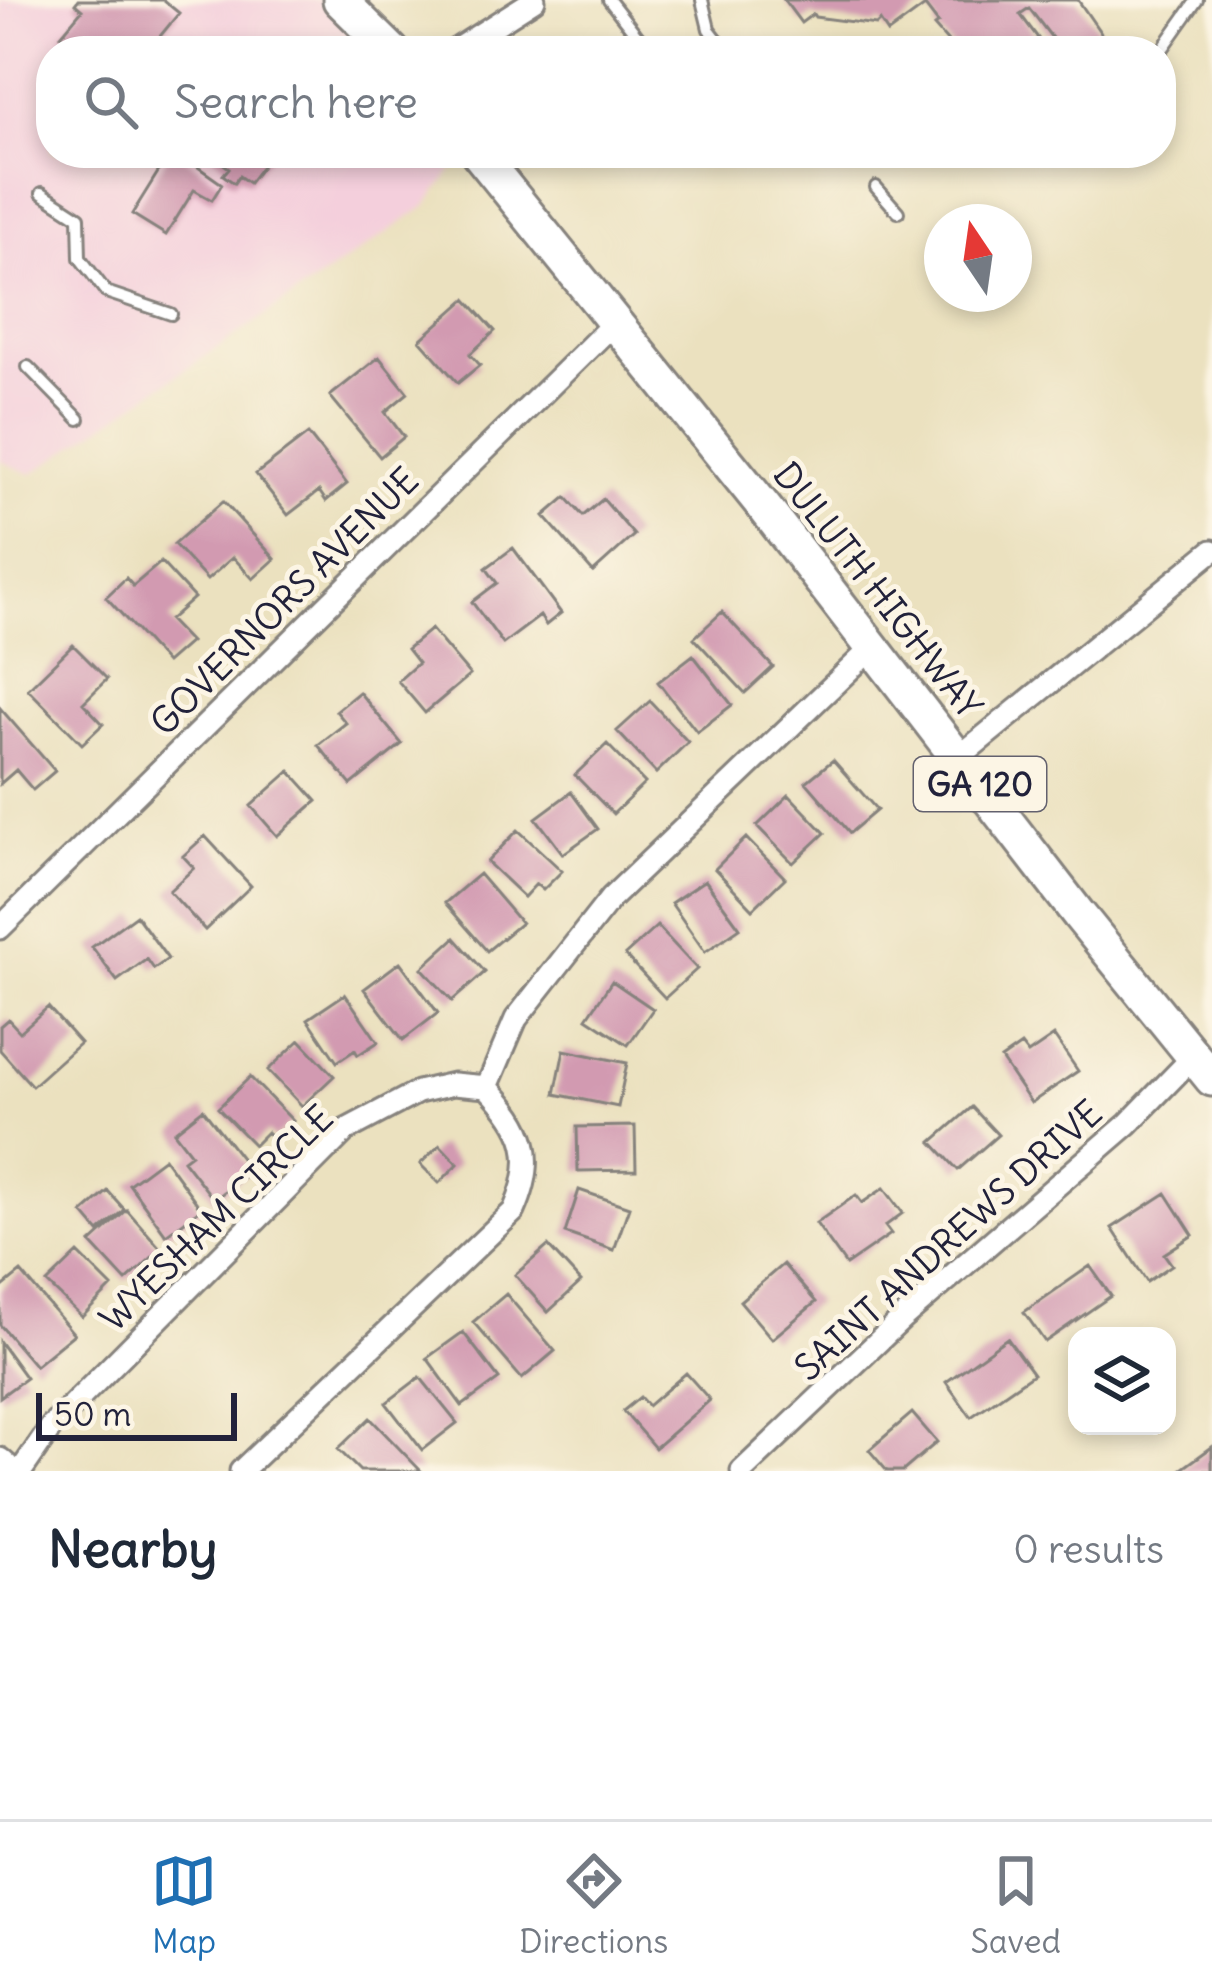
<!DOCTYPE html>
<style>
body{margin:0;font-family:Delius,sans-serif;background:#f6f6f7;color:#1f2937}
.controls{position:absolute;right:36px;bottom:36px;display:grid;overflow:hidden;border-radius:24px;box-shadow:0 6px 18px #0003}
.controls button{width:108px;height:108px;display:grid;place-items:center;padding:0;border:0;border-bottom:3px solid #e0e1e3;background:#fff;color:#1f2937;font:60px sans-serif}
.compass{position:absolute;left:924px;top:204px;width:108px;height:108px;border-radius:50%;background:#fff;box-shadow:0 6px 18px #0003;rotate:347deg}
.scale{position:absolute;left:36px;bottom:30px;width:201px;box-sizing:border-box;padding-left:12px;border:6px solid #22223b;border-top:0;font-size:33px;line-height:42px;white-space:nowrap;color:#22223b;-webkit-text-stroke:9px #fcf5e5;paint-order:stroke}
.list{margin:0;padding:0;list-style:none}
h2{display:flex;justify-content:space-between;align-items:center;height:156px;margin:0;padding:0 48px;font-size:51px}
h2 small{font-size:39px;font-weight:400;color:#747a83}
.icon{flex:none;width:66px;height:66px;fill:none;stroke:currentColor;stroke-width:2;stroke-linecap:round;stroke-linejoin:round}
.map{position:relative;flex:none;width:1212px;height:1471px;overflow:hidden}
.search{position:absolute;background:#fff;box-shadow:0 6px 18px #0003;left:36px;right:36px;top:36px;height:132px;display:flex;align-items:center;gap:30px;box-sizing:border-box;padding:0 42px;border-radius:48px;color:#747a83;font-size:45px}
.sheet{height:348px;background:#fff}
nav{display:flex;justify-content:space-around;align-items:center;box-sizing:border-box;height:168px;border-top:3px solid #e0e1e3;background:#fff;font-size:33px;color:#747a83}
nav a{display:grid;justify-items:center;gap:6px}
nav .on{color:#1f6fb2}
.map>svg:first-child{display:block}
.built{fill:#f4cfdc}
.building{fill:#d29ab1}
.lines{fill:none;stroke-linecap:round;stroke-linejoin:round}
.lane-casing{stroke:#86827d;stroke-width:16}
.street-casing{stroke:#86827d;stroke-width:27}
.primary-casing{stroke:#86827d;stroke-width:39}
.lane{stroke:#fff;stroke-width:10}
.street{stroke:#fff;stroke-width:21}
.primary{stroke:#fff;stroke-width:33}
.labels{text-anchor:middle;stroke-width:10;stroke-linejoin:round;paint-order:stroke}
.shield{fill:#fcf5e5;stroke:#63616e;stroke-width:3}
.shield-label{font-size:33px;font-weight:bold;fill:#22223b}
.street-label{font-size:36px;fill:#22223b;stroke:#fcf5e5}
</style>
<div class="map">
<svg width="1212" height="1471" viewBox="0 0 1212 1471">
<rect width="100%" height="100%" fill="#fcf5e5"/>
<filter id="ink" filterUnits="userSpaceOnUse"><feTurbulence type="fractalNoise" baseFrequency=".00833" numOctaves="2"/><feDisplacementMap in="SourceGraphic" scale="24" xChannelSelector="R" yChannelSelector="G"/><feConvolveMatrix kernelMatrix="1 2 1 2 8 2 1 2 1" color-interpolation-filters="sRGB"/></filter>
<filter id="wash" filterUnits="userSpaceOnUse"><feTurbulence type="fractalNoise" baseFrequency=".004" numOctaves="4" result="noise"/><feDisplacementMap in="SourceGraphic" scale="48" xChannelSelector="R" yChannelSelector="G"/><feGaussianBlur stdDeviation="2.7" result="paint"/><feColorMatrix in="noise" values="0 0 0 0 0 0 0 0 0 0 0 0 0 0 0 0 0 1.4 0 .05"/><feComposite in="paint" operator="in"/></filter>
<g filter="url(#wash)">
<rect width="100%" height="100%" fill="#ebe1bf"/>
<path class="built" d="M0,0H352L402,51H51V153H465L425,207L32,474L0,461Z"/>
<g id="blocks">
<path class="building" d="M78,0H163L179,13L148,51H81L61,35L82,10L75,4Z
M784,0H1078L1113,51H1062L1029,8L1020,14L1038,38L1020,51H956L934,26L938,23L925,6L888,33L880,21L876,25L815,17L813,14L801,23Z
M170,153H178L222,184L212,200L194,190L166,235L132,214Z
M209,153H272L249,183L239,176L234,183L223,175L229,168Z
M466,299L495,331L470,354L480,365L458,383L420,340Z
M379,357L408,393L385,412L404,437L380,457L330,396Z
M308,434L347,484L326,501L319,491L288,515L256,474Z
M566,497L583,516L603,499L634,535L593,572L544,516Z
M223,501L275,559L253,579L233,557L207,580L174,544Z
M513,548L561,613L546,625L540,616L503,644L472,602L497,583L486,568Z
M161,562L194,598L169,620L190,642L166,663L106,597L126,578L133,586Z
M722,612L773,667L745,693L694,638Z
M431,629L470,675L425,713L398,681L418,663L407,649Z
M73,645L107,679L83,703L103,724L82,744L28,689Z
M693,655L732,705L697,732L658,682Z
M359,692L402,744L351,785L318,745L346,723L336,711Z
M650,701L688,742L656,773L617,731Z
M0,708L55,771L33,790L16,770L0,784Z
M607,744L645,783L613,814L575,775Z
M833,760L877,810L850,833L806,782Z
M290,771L317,801L277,836L251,806Z
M571,792L598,829L563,854L536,818Z
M789,795L825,833L793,863L757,826Z
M518,830L562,871L543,890L536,884L524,897L487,862Z
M205,836L251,886L205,930L169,891L194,868L183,856Z
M746,838L785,878L753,909L715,869Z
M479,874L521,923L487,951L445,903Z
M705,880L740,928L705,952L671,903Z
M136,915L168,959L154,969L147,959L117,981L92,947Z
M657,926L697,969L665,998L625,955Z
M455,938L485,972L452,1001L422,968Z
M400,962L438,1013L403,1040L364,989Z
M612,981L653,1009L628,1045L587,1018Z
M345,994L378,1042L358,1055L355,1050L337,1062L308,1019Z
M48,1007L80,1043L32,1086L0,1050V1026L8,1019L20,1032Z
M1054,1036L1078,1071L1031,1103L1001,1059L1021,1045L1028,1054Z
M300,1040L334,1076L302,1106L268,1070Z
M564,1050L627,1063L618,1107L555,1094Z
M250,1077L293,1121L274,1139L267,1132L254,1145L218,1108Z
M972,1107L998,1135L958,1170L932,1142Z
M203,1109L251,1171L214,1200L183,1160L191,1154L174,1132Z
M635,1126L636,1170L578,1171L577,1127Z
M440,1145L458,1164L439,1183L420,1164Z
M164,1158L201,1209L166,1235L129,1184Z
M884,1188L903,1213L885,1226L891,1234L846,1265L816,1223L856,1195L862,1203Z
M579,1190L629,1207L614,1250L565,1233Z
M108,1191L125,1210L99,1232L83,1213Z
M1166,1193L1193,1235L1164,1254L1172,1265L1147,1282L1112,1228Z
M127,1210L161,1249L126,1281L91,1243Z
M548,1246L581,1282L548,1312L515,1275Z
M78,1253L112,1287L82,1317L47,1283Z
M783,1264L816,1302L772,1339L740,1301Z
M1090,1266L1111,1296L1045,1342L1024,1312Z
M21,1272L74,1334L35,1366L0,1325V1289Z
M506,1294L555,1351L522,1379L473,1322Z
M463,1332L499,1379L462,1406L427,1358Z
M1007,1338L1033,1374L971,1417L946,1382Z
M0,1342L26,1378L0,1397Z
M686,1373L710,1400L655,1448L623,1411L640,1397L648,1406Z
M420,1377L457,1423L422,1450L386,1403Z
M912,1413L937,1442L903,1471H887L869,1450Z
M370,1418L421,1471H360L338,1449Z
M1212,1447V1471H1179Z"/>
</g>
</g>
<g filter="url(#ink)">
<use href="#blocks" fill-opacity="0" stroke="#86827d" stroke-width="3"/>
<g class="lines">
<g class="lane-casing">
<path id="lane" d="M609,0L649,51
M702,0L709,29L726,51
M1161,51L1197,0
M876,187L898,212
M42,193L79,217L80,258L106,292L171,314
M28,367L79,419"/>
</g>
<g class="street-casing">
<path id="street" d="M454,51L534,0
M959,757L1212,551
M0,928L615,322
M487,1087L516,1019L611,898L872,648
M0,1459L14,1471
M21,1471L52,1426L346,1130L418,1092L453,1084L487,1087C527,1128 538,1157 514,1211L241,1471
M742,1471L903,1318L1128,1124L1194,1056"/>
</g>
<g class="primary-casing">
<path id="primary" d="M340,0L392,51
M478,153L764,507L1079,915L1212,1079"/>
</g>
<use href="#lane" class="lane"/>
<use href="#street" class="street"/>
<use href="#primary" class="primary"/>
</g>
</g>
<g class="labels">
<rect class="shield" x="914" y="757" width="132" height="54" rx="9"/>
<g class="shield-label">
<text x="980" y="796">GA 120</text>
</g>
<g class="street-label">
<text transform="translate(878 590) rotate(52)" y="13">DULUTH HIGHWAY</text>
<text transform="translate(284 601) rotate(-45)" y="13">GOVERNORS AVENUE</text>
<text transform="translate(216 1218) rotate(-44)" y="13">WYESHAM CIRCLE</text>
<text transform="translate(948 1240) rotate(-42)" y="13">SAINT ANDREWS DRIVE</text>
</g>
</g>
</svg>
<div class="controls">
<button><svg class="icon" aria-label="layers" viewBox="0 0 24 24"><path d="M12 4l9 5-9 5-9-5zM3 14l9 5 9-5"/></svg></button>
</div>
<svg class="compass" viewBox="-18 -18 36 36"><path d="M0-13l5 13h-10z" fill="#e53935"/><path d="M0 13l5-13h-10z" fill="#747a83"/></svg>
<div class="scale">50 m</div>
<div class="search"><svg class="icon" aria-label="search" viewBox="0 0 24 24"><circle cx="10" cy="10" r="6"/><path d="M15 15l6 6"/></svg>Search here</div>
</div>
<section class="sheet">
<h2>Nearby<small>0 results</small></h2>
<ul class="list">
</ul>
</section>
<nav>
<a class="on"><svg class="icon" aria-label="map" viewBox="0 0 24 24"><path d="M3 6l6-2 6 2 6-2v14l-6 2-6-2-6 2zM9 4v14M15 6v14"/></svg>Map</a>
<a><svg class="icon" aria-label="directions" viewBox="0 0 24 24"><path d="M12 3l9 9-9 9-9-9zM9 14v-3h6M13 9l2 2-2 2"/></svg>Directions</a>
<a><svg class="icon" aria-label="saved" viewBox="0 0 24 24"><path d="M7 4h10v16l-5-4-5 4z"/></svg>Saved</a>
</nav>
